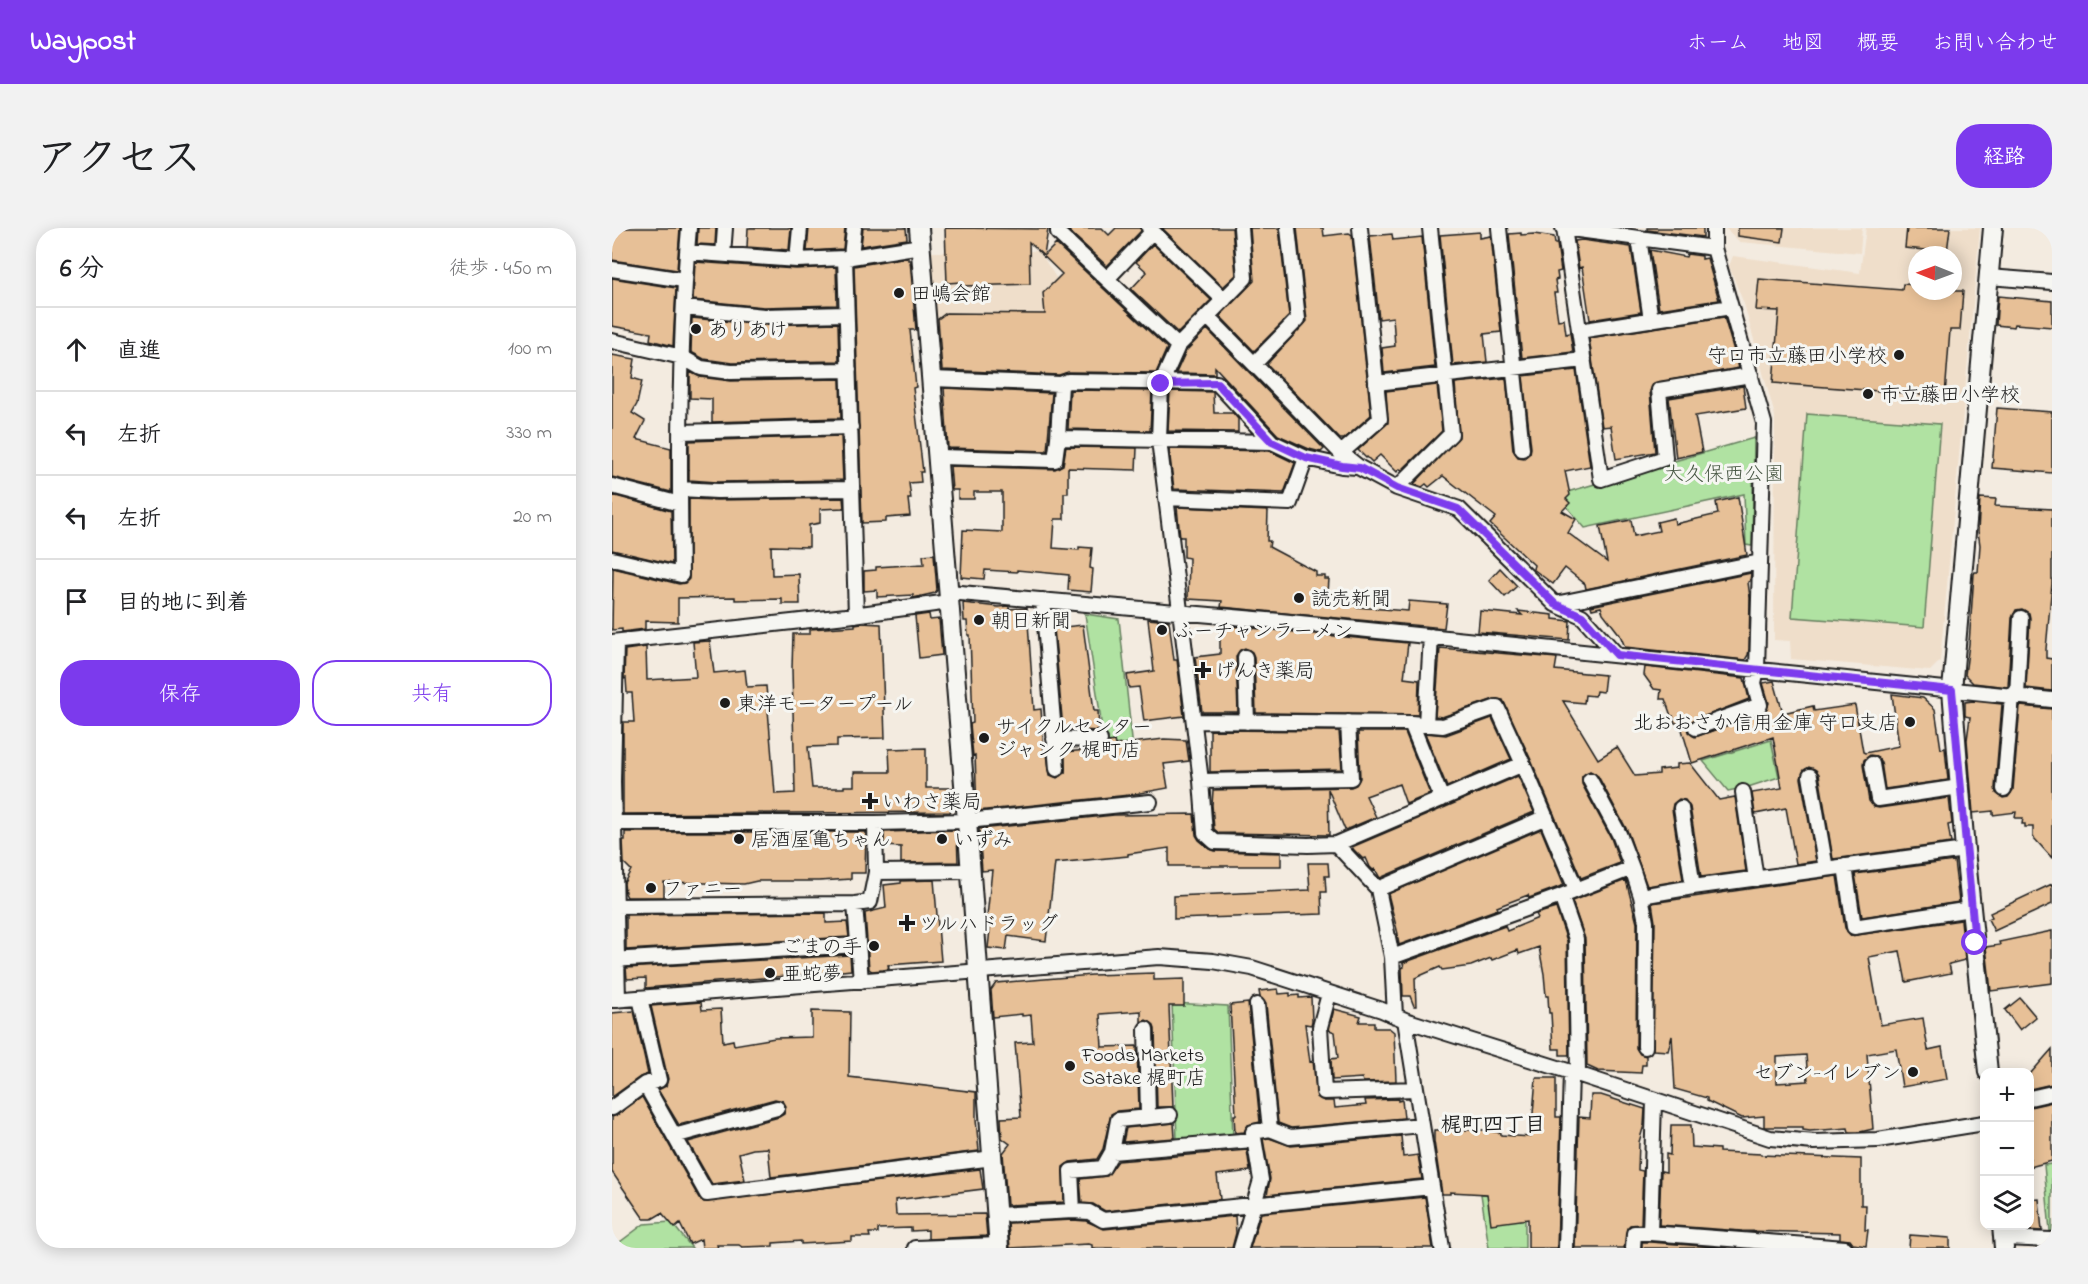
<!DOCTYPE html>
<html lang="ja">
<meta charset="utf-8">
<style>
body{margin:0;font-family:"Indie Flower","Klee One",sans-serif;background:#f2f2f2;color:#202124}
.controls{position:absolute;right:18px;bottom:18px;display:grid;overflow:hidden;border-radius:12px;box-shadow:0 3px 15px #0003}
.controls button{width:54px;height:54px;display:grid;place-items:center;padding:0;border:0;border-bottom:2px solid #e0e0e0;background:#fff;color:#202124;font:30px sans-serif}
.compass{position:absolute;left:1296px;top:18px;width:54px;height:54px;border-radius:50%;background:#fff;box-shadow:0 3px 15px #0003;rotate:271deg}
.stop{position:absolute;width:18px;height:18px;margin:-14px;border:4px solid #7c3aed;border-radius:50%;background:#fff}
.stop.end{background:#7c3aed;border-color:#fff;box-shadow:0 2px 6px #0008}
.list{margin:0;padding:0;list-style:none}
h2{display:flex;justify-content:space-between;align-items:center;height:78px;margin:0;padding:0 24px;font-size:26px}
h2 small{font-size:20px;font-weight:400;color:#757577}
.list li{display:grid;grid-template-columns:39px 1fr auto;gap:18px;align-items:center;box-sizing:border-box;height:84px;padding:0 24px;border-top:2px solid #e0e0e0}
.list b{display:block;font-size:22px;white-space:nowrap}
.list em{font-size:20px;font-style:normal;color:#757577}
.actions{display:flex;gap:12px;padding:18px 24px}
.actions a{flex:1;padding:14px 0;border:2px solid #7c3aed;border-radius:24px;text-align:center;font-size:21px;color:#7c3aed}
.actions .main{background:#7c3aed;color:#fff}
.icon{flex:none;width:33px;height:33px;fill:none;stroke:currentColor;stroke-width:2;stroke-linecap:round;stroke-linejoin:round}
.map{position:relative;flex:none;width:1440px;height:1020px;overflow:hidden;border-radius:24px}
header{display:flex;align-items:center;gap:36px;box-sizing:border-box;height:84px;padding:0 30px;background:#7c3aed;color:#fff}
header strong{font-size:28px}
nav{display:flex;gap:33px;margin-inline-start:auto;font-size:21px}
.intro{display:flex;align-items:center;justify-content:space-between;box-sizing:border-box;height:144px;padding:0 36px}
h1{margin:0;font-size:42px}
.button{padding:15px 27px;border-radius:24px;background:#7c3aed;color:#fff;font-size:21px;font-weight:700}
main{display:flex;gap:36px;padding:0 36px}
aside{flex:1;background:#fff;border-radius:24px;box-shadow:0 3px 15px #0003}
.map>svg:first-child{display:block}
.built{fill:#efdeca;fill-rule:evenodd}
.green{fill:#b0e2a2;stroke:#667f5f;stroke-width:1.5}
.building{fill:#e7c097;stroke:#1c1c1c;stroke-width:1.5;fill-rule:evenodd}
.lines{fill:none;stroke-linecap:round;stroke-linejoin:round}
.minor-casing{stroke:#1c1c1c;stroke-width:18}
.tertiary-casing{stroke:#1c1c1c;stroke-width:22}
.minor{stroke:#f6f6f2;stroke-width:14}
.tertiary{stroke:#f6f6f2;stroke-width:18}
.route{stroke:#7c3aed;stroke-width:8}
.poi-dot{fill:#1c1c1c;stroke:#f6f6f2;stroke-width:2}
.labels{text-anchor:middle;stroke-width:6;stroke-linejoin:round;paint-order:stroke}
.poi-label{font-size:20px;fill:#1c1c1c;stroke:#f6f6f2;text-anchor:start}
.park-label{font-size:20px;fill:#485744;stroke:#f6f6f2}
.neighbourhood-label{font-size:21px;font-weight:bold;fill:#1c1c1c;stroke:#f6f6f2}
</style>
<header>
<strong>Waypost</strong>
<nav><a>ホーム</a><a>地図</a><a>概要</a><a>お問い合わせ</a></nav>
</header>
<div class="intro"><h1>アクセス</h1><a class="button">経路</a></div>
<main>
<aside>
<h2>6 分<small>徒歩 · 450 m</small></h2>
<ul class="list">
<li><svg class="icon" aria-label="ahead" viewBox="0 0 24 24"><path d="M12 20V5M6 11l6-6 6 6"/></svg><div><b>直進</b></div><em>100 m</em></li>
<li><svg class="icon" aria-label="left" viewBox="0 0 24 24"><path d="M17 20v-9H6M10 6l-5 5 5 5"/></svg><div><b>左折</b></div><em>330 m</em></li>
<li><svg class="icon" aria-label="left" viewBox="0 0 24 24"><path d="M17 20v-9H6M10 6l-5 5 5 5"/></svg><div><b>左折</b></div><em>20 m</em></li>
<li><svg class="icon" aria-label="arrive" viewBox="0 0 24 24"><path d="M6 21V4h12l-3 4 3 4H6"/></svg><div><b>目的地に到着</b></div></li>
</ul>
<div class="actions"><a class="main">保存</a><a>共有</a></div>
</aside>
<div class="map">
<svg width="1440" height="1020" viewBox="0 0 1440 1020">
<rect width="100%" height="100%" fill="#f3ebe0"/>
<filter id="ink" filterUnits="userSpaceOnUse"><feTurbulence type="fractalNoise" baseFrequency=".0167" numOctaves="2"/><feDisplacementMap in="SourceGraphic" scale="12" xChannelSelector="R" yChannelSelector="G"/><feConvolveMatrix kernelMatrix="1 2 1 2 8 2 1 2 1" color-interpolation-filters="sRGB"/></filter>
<g filter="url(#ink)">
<path class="built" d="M1113,0H1250L1248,25L1128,14Z
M1254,0H1368L1328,433L1318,443L1179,431L1178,413L1162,412L1163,188L1132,76L1117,38L1121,28L1248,45ZM1305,27H1341V63H1305Z
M427,23L443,48L468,75L464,144L455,150L326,146L320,24Z"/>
<path class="green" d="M1195,186L1328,196L1312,399L1180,389Z
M1142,210L1140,318L1134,317L1132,266L973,300L945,267Z
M473,386L507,391L523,539L494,541L488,485Z
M1159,512L1167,549L1136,559L1116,563L1091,533Z
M560,775L616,778L621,909L565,912Z
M1440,936V1003H1438L1432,937Z
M869,966L913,967V1020H877Z
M59,994L80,1020H0L32,996Z"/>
<path class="building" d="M0,0H68L65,42L0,32Z
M86,0H104L103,17L85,16Z
M136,0H179L177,22L135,19Z
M197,0H233L231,21L195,23Z
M251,0H294L295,11L249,18Z
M333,0L436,1L432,28L444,16L555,120L544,145L456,144L447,147L330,142L326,91L334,85L433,86L431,65L450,46L417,14L418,56L351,58V54L335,55Z
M459,0H490L497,7L504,0H528L529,3L495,38L457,3Z
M550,0H620L624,47L611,59Z
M638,0H667L677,88L642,123L608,88L642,53Z
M685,0H711L712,8L737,5L740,7L759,187L732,211H728L655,136L695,93Z
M1035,0H1091V9L1035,2Z
M1126,0H1172L1170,14L1126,8Z
M1295,0H1338L1335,24L1293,20Z
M868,4V10L879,8L889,104L872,106L875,134L841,137L828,7Z
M909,5V7L922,6L942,9L943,16H945L949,43L945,44L946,51L943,52L945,65H942L946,92L952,91L954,106L958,105L961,124L910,130L897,6Z
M780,6L781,12L810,9L823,139L772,145L770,120L783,118L781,89L767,91L758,8Z
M970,12L1019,19L1029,84L978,92L970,39L967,40L963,13Z
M541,16L599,72L566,105L519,61L535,44L524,34Z
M1038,22L1074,29L1075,26L1090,28V31L1095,30L1107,72L1047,81Z
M296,29V32H298L304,102H298L304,159L301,160L311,244H308L309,254L297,255L299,271H296L298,288L274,290V294L250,295L242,38Z
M83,34L184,41L224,39L225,77L152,79L81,72Z
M0,50L64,60L61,118L38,112L39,105L0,98Z
M1147,51L1290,62L1291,56L1305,57V63H1351L1348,102H1338L1333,168L1161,155L1167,83L1144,82Z
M1386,68L1440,73V99L1403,96L1402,99L1384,97Z
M1112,89L1127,140L1042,155L1038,163L1043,224L1004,231L999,198L990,199L977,110Z
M80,90L151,97L226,95L227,133L120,135L92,131L79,124Z
M595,101L712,221L709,224L697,221L666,207L603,139V146L564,145L574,123Z
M0,127L23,131L20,150L30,153L25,176L20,185L33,193L24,211L59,220V264L0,249Z
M964,142L978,238L953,243L958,267L954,271L958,275L950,283L964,291L956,305L995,334L988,298L1019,292L1022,308L1047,303L1045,294L1062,290L1063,296L1106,286L1104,274L1126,269L1135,327L974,361L973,356L953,340L941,356L921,341L922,337L878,296L884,289L831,248L817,259L814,256L810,259L802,256L847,209L843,155L894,150L901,222L906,229L912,230L918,225L919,220L911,148Z
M78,144L88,149L119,153L228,151L229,190L100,194V171L78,170Z
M825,157L830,203L790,242L788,241L785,244L768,227L760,234L755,229L754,230L746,222L776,195L774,163Z
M1131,158L1134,180L1083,188L1090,224L1064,230L1057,170Z
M332,160L440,165L435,223L336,220Z
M458,162L540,163L538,203L456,201Z
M558,163L601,164L602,185H621L626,191V204L556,203Z
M1385,180L1440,184V245L1380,240Z
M229,208L231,252L105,254L77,252V213Z
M454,219L525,220L524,242L456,240V265H452V291H443L441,320L467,322V319L480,320L478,340L481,341L479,364L456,362L457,347L405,342V344L373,342L372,351L349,349L351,302L390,304V264H362V271H346V262H340L338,238L443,241L451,237Z
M557,221L658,223L683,235L672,265L562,261Z
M0,267L59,283L60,336L0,322Z
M231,270L232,280L208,281V295L197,297V319L159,318L160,347L187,346L188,376H170V371L123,372V369L66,370V394L33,393V401L10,404V401L0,402L1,340L67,356L73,355L77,351V271L105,272Z
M1368,270L1384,271L1383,278L1440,281V355L1434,421V430L1440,431V463L1414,460L1418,390L1417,385L1410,381L1404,382L1400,390L1396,459L1361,455L1353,447L1357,416L1362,346L1363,344H1366L1368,317L1366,303Z
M565,279L656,283L655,313H658L657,319L704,344V348H713V351H717L716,365L744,368V379L796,383L797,373L835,376L832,400L609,379L610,373L576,371L577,330L572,329V309H568Z
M322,326L325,362L323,365L301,370V367L265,369V362L252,363V343L264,342V339L312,336L311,327Z
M888,340L905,358L893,369L877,352Z
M1139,345L1138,353L1136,354L1138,370L1137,421L1136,427L1133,432L1013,419L1008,407L991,385L989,379L980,381L979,378Z
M351,375L387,379L397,378V381L415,380L422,482L429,481L432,526H435L438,547L445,550L453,545V524L475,522L473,521H488L493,520L497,514L502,513L503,517L552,511L574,512L577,533L552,536L556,560L517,567L365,583L363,527L361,528L358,496L361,495L358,407H356L355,393H352Z
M868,383L910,387L906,383L941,387V391L958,393L957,412L866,404Z
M317,386L318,392L327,391L330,427L307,430L303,388Z
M536,391L557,393L562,432H565L572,488L532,493L527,459L517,460L515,447L542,443Z
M249,395L269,396L273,510L225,511V518L196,519L200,560H232V558H242V544H278L277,521L314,520V560H341L342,575L338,584L11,586V494H22L20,465H15L14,450L12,451L13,422L34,419L35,452L84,449L81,414L98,413L102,445L133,442L135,459L154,458L163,566L183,565L180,441L181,406H198V401L243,398V396Z
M471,397L482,483H486L487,503L451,501L442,400Z
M608,397L796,415L792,450L807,452L806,487L644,485L642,429L640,424L633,420L628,422L624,429L626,484H590L583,429L608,426Z
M828,420L945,430L943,442L993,447L991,464L984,463L983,468L973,467L972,475L951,473L986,531L1005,519L1023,548L1047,546V542L1065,540V536L1078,535L1107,572L1123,569L1134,643L1089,649L1078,579L1073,572L1067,571L1061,576L1060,581L1071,652L1035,658L1015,602L986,548L978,543L970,548V556L999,610L1008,635L969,650L919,532L891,472L882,471L830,489L823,488Z
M1033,439L1132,450L1137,471L1078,494L1075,499L1076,504L1083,509L1154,483L1157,475L1151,455L1162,453L1171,485L1201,478L1202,483L1243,477L1251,524L1253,525L1287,518L1280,466L1311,470L1323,481L1329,521L1333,520L1336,552L1273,561L1269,534L1264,528L1258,527L1252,532L1251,537L1257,573L1262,579L1267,580L1337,570L1340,596L1336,597L1339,615L1221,631L1207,546L1204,542L1197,539L1192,542L1189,550L1204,633L1184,636L1174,580L1143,586L1140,565L1170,560L1161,509L1080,535L1068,495H1063L1061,488H1059L1053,471H1048L1049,462L1042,461L1032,447Z
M1361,473L1390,476L1383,560L1384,565L1391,570L1396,569L1401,562L1408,478L1440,481V630L1421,609V599H1413V596H1410L1411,590H1403L1404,584L1381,587V583L1361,585L1355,512L1358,489L1353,488V474Z
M880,490L899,531L835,559L813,505L834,507Z
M598,502L727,503L730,541L598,544Z
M746,504H793L818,566L794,576L787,556L754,568L764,589L733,602L716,561L717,607L607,605L602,601L600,577L601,562L739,559L744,557L748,550Z
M906,548L922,584L768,650L763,641L761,642L758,639L754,630L751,631L742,622L740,619Z
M582,586L584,607L587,612L598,621L603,623L669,625V638H557V620L516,626V628L443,635L434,713L396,708L394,722L376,720L378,701L374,700V698L380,642L370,643L367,601L502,587Z
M929,601L952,657L917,670L916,667L885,679L886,681L787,717L785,706H786L776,666Z
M342,602L345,604L346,634L289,635V619L272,618V604Z
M13,604H254L253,645H239V651L207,653H145L132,656L52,654V669H15L13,665L12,655L19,642L12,635L11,612H13Z
M1342,633L1347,674L1250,689L1243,646Z
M696,635H716L717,648H713L714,664H709L710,686L562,691V668L698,662Z
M1225,648L1233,700L1239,708L1349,692L1353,732L1337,736L1339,745L1294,754L1288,723L1257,729L1269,797L1311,790L1316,822L1330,819L1335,851L1290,859L1284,821L1255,826L1261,901L1248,904H1237L1236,900L1198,903L1191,902V899H1152V888L1130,890L1095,873V870L1063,861L1060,808L1056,823L1041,822L1043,694L1040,675ZM1194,827L1196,853L1165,855V829Z
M322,652L329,733L276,737L277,741L271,742L260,743L257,741L253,685L274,680L272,657L289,655V653Z
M1014,652L1025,695L1024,820L1028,826L1034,828V837H1030L1029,845L986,843L975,838L973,711L960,673Z
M1440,656V676L1382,703L1376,691L1380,689L1378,685Z
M944,680L955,713L957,827H948V821H941L939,785H937L936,768H934L932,746L927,719L907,726L906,722L880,732L879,730L859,738L830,742L828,739L803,750L804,778H802L798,768H791L790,740L792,739L791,735L893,698L895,703L926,690L924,686Z
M214,685V695L235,694L237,709L14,722V687Z
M1440,703V755L1379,763L1374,719L1388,717L1387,714Z
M238,727L239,742L221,744L34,760V750L15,751L14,740Z
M542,745V752L572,751V778H557L561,879H545L543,801L541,796L534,792L529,794V783L488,786L490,819L525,818L527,881L505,883L499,886L491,921L485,931L458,934L451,939L452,974L395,977L391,925L398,916L390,910L389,890L409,889L403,815L421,814L419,787L410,788V786L381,789L379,762L384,755L480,747Z
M666,761L667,766L678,765V768L687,767V770L699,769L700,793L699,797L693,796L698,834L701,833L705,869L712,873H722L723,880L754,877L753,872L786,871V873L790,872L792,890L679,900L666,895L654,776L648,769L647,763Z
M1408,770L1424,789L1408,802L1393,782Z
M89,774L90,782L109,781L111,814L121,812L122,817L163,810L200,809V783L238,784L237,849L364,864V892L367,923L159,949L156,920L141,921L127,925L133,952L100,956L76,914L167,889L172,886L174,878L171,873L163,871L67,897L46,862L54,858L56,851L39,778Z
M636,775L648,894L636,897L632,904L623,905L622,887H624L618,777Z
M722,781L749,788L747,794H762V800H777L782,804L784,853L751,854L750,850L720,852L719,831L726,830L723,804L717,802Z
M22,783L36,846L28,849L0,869V785Z
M1440,821V856L1418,861V846Z
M924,850H944V889H949L945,1020H916V991L879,996L875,966L838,964V966H830L822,913V902H871L889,905V907L919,909Z
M979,867H989L1033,881L1032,897L1027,914L1026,942L1031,943L1029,996L1018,997L1015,1000L1012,1020H963L967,889L978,890Z
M30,869L87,970L92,974L368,941L371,961L283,972L284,987L373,986L375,1008L316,1011V1002L299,1003V1000L266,1001V1005H257L258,1009H240V1013L189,1016V1013L161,1015V1018L130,1019L127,1017H105L106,1020H90L89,1011L78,1016L68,996L63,1000L50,985L40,991H32L0,944V889L5,887Z
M1440,874V933L1418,939V879Z
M562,895L563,910L511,914L514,900Z
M1059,897H1079L1080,919L1107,921V924L1149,926V927L1249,931V977H1254L1253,1002H1256L1254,1018L1241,1016L1238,1012L1228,1011V1005L1130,1003L1047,997L1049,943L1054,944V926L1058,927Z
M789,908L791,929L806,927L810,951L655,967L658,951L651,911L657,910L679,918Z
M635,922L638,943L605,947L608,971L493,983L481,976L470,975L468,951L495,948L506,933Z
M813,969L821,1020H638L649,985Z
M1427,971L1430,1003L1412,1002L1411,998H1418V972Z
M623,988L624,1005L620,1020H480V1017L477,1016L398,1020L396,995L461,992L474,993L492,1001Z
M1298,1007L1338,1010V1020H1297Z
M1030,1014H1038L1116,1020H1030Z"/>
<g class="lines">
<g class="minor-casing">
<path id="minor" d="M446,0V5L566,118
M537,0L612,72
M629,0L633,50L566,118L549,156L547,212L589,553L593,605L603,614L696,617L724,616L911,536L964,661
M887,0L910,221
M951,0L1102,20
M952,0L989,251L1053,230L1047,162L1139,147
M1027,10L1039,92
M75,24L185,32L233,30L309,18
M111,27L113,0
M239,29L242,0
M233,30L244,387
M185,32L188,0
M0,41L72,52
M1377,49L1440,54
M495,51L540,4
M72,80L152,88L234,86
M596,89L729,225L748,240L785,260L847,281L943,376L970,388L1005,427
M967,103L1119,79
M0,113L70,129L89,140L119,144L237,142
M642,136L686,91L676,0
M320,151L449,156L456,153L605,155L660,214L694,230
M764,155L972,132
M69,204L239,199
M446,210L449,156
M729,225L768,191L748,0
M327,229L443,232L446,210L660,214
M0,258L68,276
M785,260L839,206L818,0
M68,261L105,263L240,261
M554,270L678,275L694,230L730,238L746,239
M0,331L69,347C67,232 67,115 77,0
M337,364L668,393L1440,472
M431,372L445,541
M943,376L1148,334
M0,414L234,388L337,374
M4,414L1,554L6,772
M633,429L635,494
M1405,468L1409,390
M582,493L799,495L830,571
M799,495L831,498L885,479L911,536
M814,496L819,408
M1084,500L1148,477L1142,455L1145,441L1152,195L1102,20V0
M442,511L488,512
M1260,536L1266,571L1348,559
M1198,548L1214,641
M978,552L1007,606L1020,640
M589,553L739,550L736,494
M1392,561L1400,468
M1131,564L1144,651
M1069,580L1081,659
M0,595H263L264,644
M263,595L355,593L538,574
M724,616L766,661L780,729L783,788
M1233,638L1242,699L1359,681
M766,661L934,589
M949,668L964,711L966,847
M1029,668L1081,659L1353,622
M243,676L249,753
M3,678L243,676L258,674L264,644L357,643
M780,729L949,668L1020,640L1029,668L1034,694L1033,819
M0,732L246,717
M717,766L708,799L712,864L804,861
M28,770L47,852L33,856L95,966L381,930
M0,772L547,729L601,733L640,740L770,782L793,792L959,844L1158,910L1202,914L1266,912L1372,895
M645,777L658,901
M793,792L830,1020
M534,801L536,888
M1418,870L1440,865
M1042,873L1038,1005L1233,1020
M0,880L33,856
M62,908L165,880
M500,924L641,912
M461,983L477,984L491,992L820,959
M385,987L461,983L459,943L491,940L500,924L506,892L558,887
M1391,1010L1440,1012
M303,1020L387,1017
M629,1020L649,952L641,904L658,901L678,909L810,897
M954,1020L959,844
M1021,1020L1022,1005H1038"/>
</g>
<g class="tertiary-casing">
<path id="tertiary" d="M307,0L355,593L387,1020
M1376,844L1353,622L1340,462L1381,0
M1390,998L1392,1020"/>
</g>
<use href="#minor" class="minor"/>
<use href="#tertiary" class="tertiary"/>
</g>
</g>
<g class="lines" filter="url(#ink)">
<path class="route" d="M549,156L605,155L660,214L694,230L730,238L748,240L785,260L846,281L943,376L970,388L1005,427L1340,462L1363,715"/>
</g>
<g class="poi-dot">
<circle cx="287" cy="65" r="6"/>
<circle cx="84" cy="101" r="6"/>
<circle cx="1287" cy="127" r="6"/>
<circle cx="1256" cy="166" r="6"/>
<circle cx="687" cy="370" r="6"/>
<circle cx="367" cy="392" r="6"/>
<circle cx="550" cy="402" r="6"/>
<path d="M588 433h6v6h6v6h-6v6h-6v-6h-6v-6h6z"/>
<circle cx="113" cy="475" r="6"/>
<circle cx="1298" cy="494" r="6"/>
<circle cx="372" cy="510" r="6"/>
<path d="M255 564h6v6h6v6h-6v6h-6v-6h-6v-6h6z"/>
<circle cx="127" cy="611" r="6"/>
<circle cx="330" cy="611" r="6"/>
<circle cx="39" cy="660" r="6"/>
<path d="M292 686h6v6h6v6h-6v6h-6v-6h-6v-6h6z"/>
<circle cx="262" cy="718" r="6"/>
<circle cx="158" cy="745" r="6"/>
<circle cx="458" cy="838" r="6"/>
<circle cx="1301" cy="844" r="6"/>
</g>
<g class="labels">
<g class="poi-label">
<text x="299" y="72">田嶋会館</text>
<text x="96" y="108">ありあけ</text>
<text x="1275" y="134" text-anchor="end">守口市立藤田小学校</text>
<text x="1268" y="173">市立藤田小学校</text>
<text x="699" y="377">読売新聞</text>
<text x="379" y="399">朝日新聞</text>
<text x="562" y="409">ふーチャンラーメン</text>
<text x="603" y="449">げんき薬局</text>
<text x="125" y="482">東洋モータープール</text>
<text x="1286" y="501" text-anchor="end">北おおさか信用金庫 守口支店</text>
<text x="384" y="505">サイクルセンター<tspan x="384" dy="23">ジャンク 梶町店</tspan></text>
<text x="270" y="580">いわさ薬局</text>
<text x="139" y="618">居酒屋亀ちゃん</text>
<text x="342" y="618">いずみ</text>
<text x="51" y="667">ファニー</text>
<text x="307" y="702">ツルハドラッグ</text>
<text x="250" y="725" text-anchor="end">ごまの手</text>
<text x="170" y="752">亜蛇夢</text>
<text x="470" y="833">Foods Markets<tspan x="470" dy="23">Satake 梶町店</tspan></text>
<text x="1289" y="851" text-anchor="end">セブン-イレブン</text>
</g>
<g class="park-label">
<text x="1112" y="252">大久保西公園</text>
</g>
<g class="neighbourhood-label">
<text x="881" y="903">梶町四丁目</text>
</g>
</g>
</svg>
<div class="controls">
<button>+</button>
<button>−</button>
<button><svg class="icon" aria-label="layers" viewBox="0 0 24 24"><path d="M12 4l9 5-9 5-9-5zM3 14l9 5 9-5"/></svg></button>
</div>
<svg class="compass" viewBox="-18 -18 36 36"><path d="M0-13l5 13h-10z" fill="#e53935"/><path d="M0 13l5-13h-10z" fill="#757577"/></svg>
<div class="stop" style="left:1363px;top:715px"></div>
<div class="stop end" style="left:549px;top:156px"></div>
</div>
</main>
